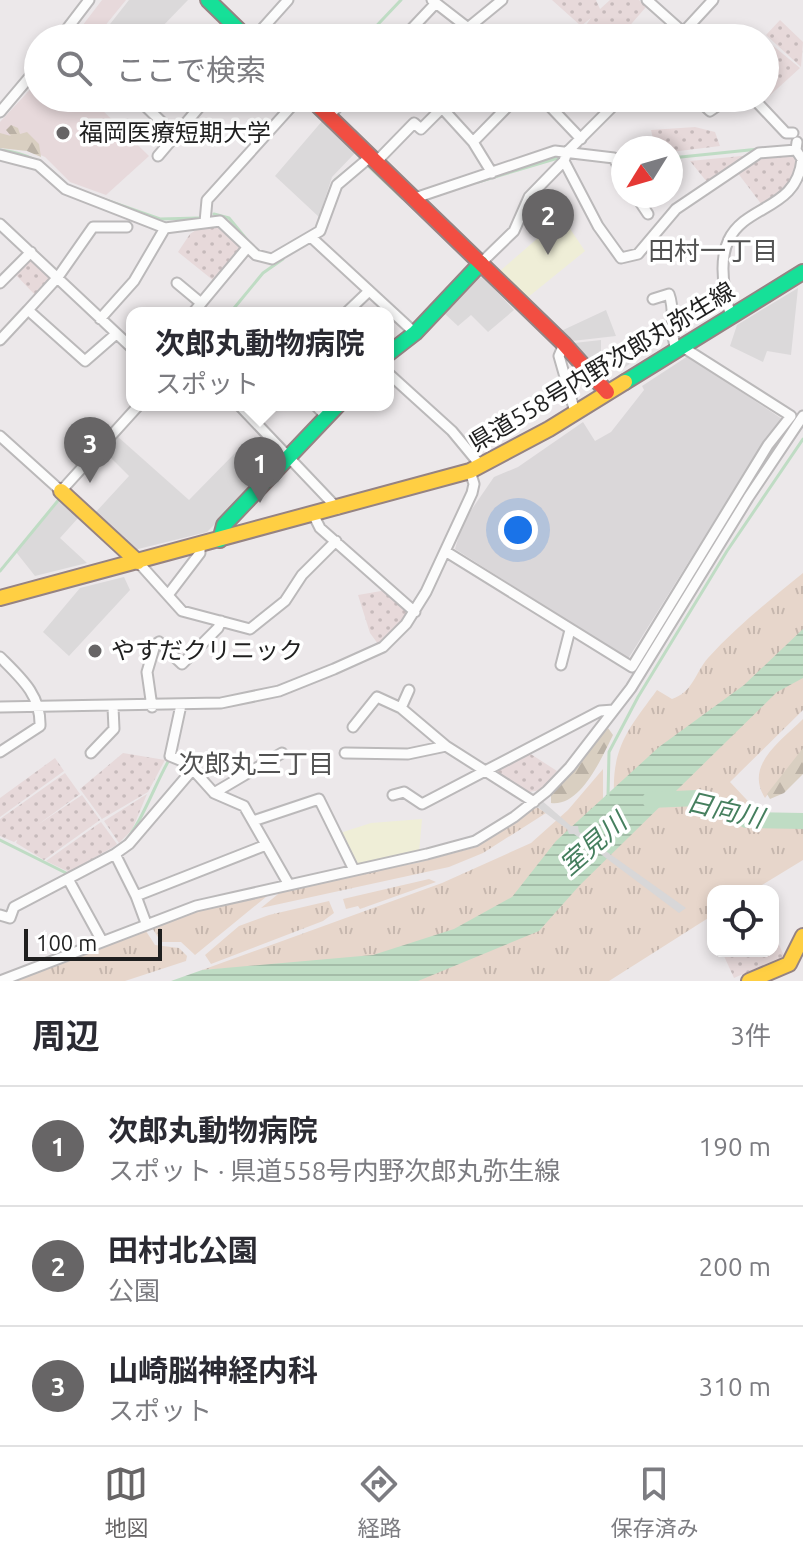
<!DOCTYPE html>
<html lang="ja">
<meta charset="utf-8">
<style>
body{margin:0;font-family:Ubuntu,"Noto Sans JP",sans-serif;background:#f7f7f7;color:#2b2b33}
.controls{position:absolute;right:24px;bottom:24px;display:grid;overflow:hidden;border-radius:16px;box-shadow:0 4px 12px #0003}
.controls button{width:72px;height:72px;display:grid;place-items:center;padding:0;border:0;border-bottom:2px solid #e1e1e2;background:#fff;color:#2b2b33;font:40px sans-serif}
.compass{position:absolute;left:611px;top:136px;width:72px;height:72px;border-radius:50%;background:#fff;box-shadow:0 4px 12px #0003;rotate:233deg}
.scale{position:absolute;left:24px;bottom:20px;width:138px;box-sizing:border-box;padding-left:8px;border:4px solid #1f1f1f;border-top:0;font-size:22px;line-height:28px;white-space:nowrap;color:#1f1f1f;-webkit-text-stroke:6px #fff;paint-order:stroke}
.you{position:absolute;left:518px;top:530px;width:28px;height:28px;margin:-20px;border:6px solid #fff;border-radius:50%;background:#1a73e8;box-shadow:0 0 0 12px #1a73e833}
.badge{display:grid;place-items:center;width:52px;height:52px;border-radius:50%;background:#676566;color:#fff;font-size:26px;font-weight:700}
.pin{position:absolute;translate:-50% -66px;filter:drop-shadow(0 2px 4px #0008)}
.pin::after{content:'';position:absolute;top:42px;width:28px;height:24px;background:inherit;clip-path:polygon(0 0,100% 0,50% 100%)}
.popup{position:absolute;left:126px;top:307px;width:268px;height:104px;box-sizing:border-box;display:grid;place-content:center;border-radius:16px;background:#fff;filter:drop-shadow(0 2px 6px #0005);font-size:26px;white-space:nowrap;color:#7c7c81}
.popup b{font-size:30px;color:#2b2b33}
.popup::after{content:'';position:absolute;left:50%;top:100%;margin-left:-16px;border:16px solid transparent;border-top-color:#fff}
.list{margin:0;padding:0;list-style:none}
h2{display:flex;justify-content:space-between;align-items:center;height:104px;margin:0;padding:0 32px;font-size:34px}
h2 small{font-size:26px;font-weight:400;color:#7c7c81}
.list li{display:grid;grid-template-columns:52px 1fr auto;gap:24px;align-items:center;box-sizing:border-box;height:120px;padding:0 32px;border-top:2px solid #e1e1e2}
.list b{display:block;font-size:30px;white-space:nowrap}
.list p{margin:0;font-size:26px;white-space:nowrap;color:#7c7c81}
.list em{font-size:26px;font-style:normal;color:#7c7c81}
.icon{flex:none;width:44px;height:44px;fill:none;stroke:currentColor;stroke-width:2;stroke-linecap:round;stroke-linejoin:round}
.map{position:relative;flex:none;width:803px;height:981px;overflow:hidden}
.search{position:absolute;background:#fff;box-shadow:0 4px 12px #0003;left:24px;right:24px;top:24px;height:88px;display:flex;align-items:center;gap:20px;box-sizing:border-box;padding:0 28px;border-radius:44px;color:#7c7c81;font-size:30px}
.sheet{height:464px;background:#fff}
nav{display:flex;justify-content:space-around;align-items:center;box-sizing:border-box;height:112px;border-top:2px solid #e1e1e2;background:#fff;font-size:22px;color:#7c7c81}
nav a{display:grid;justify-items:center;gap:4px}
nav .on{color:#676566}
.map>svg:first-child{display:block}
.residential{fill:#dad7d9}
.education{fill:#e7d9db}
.religious{fill:#dbd9da}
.farmland{fill:url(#farmland-dots)}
.grass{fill:url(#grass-tufts)}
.forest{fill:url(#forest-firs)}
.park{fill:#efeed7}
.water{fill:url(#water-rules)}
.pier{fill:#d8d7d8}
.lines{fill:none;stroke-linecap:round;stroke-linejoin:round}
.stream{stroke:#bfdcc4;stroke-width:3}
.river{stroke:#bfdcc4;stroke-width:16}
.street-casing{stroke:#bbb9ba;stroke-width:13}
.fast-casing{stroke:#958383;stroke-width:18}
.slow-casing{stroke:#958383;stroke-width:18}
.jam-casing{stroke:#958383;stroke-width:18}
.street{stroke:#fcfcfc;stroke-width:9}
.fast{stroke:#16e098;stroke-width:14}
.slow{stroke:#ffcf43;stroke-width:14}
.jam{stroke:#f24e42;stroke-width:14}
.poi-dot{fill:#676566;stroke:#fff;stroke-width:3}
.labels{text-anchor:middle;stroke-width:7;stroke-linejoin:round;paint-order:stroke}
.poi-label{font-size:24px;fill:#1f1f1f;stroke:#fff;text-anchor:start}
.street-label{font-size:24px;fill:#1f1f1f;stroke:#fff}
.neighbourhood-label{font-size:26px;fill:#525252;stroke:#fff}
.water-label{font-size:26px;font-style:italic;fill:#457f5e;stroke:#fff}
</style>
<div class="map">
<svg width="803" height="981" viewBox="0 0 803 981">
<defs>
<pattern id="farmland-dots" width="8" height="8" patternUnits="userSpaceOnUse" patternTransform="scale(2)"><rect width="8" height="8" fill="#e7d9da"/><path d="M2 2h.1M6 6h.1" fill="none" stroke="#c6babb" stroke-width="1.8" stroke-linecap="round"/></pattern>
<pattern id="grass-tufts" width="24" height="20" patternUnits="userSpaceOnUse" patternTransform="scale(2)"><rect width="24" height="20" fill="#e7d6cb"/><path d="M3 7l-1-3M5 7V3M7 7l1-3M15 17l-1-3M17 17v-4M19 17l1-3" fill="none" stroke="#c6b7ae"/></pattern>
<pattern id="forest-firs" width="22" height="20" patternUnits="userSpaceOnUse" patternTransform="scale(2)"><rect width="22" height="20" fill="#d9cfc1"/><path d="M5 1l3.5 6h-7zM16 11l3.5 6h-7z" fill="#bab1a5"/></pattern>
<pattern id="water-rules" width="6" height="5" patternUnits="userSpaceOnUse" patternTransform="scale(2)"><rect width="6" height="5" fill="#bfdcc4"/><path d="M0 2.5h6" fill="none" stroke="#a4bca8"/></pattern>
</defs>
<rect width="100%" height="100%" fill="#ece8ea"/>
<path class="residential" d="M688,356L782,419L761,446L628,659L455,549L463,522L494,477L518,467L583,422L595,441L611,432L644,390L642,386Z"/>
<path class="education" d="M102,0H126L95,38H73Z
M38,81V98H102L97,105L149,156L106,195L70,182L45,157L22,147L0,144V122Z"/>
<path class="religious" d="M129,0H188L157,32L156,38H99Z
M323,120L356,152L332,177L319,217L275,176Z
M483,277L514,310L488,332L471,315L458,326L445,314L478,278Z
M798,288L791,355L767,351L763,362L730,346L737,325Z
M606,310L616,336L572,341L561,331Z
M601,340V357L630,355L634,361L621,370L598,368L574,343Z
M117,436L189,500L236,452L263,476L207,532L134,550L95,513L129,476L104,451Z
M61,499L79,517L60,538L87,563L35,576L16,552Z
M124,577L130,590L69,656L43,632L80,588Z"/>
<path class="farmland" d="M552,0H596L600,9L610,0H639L646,7L619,38H594L586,25L591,18L581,26Z
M780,20L803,42L801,67L766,35Z
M765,39L800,68L767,98H765Z
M695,127L715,132L720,146L671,152V148H655L651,130Z
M797,154L798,169L783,192L762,205L737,172L761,155Z
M752,155L707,182L690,161Z
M220,225L241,248L214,281L178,252L190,234L202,226Z
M31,257L53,277L36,296L15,274Z
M387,590L409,613L398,629L378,644L370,633L358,595Z
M526,751L557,771L541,790L529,792L494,772Z
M123,753L165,760L148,792L102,819L80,789Z
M55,758L64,771L0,817V798Z
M65,773L80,794L14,842L0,836V819Z
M147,794L132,830L119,843L104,821Z
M82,795L100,820L44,860L16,843L18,838Z
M101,822L117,844L115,846L69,872L46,861Z
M773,931L784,956L734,978L724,956L733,951H773Z"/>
<path class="grass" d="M803,573V635L750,684L614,794C612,746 630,727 657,690L672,699C693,692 695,673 708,658C737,626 770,600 803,573Z
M803,673V710L730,782L762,816L746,815L728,802L715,806L698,794L670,793L778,687Z
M803,719V750L765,798C744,765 781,741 803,719Z
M603,769V803L516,899L458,932L373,959L202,970L442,883L531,843L568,810Z
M662,803H695L700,812C719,810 727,818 743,824C762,831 784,826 803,825V860L752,891H713V915L609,981H402L576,881Z
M535,806L546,813L483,853L449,867L261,908L283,890L416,863L473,848L500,833Z
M429,879L436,882L360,909L358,906L346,909L343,899Z
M272,892L195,955L181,942H161L151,926L196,908Z
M329,901L334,913L323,921L211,964L205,955L239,926L269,915Z
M144,928L155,945L179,948L187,956L186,961L125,981H9Z"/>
<path class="forest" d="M11,125L18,128L20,134L27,132L39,144L41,157L27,151L0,148V133L11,136L6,130Z
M608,728L613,735C602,757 581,807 551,803V792Z
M803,748V774L784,793L770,799L767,794Z"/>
<path class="park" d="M562,217L585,251L527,298L500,271Z
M422,819L419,852L354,866L340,833L371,823Z"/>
<path class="water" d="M803,629V678L777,692L579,886L539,931L418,981H171L202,970L373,955L454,929L512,897L556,841L659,747L744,685Z"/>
<path class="pier" d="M540,799L571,826H578L579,832L686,908L679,913L574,834H569L567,829L536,806Z"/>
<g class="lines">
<path class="stream" d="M365,38L401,0
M0,150C30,153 45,164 66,184
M671,158L759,149
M367,165L402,198
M478,182L558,158
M329,195L335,180L350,168
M103,199L160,219L199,218
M214,214L229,218L248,241
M230,313L263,273L283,259
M0,571L61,497
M608,796L609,752L638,697L727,551L803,439
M0,840L68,874
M123,843C140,827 155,784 169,760"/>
<path class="river" d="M650,800L698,798L715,810L730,807L746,820L803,821"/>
<g class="street-casing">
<path id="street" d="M432,0L481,38
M647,0L683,32
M689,26L702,38
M469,27L502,0
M60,38L89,0
M254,38L288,0
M403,38L436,3
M678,38L713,0
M137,98L176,136
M542,98L581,139
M696,98L710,111L729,98
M753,98L786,133H793
M442,108L452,98
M0,112L38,67
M329,116L346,98
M473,142L516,98
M0,155L38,165L65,189L165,228L220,221L256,255L272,259L320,231L337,185L370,157
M158,156L207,98
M564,161L598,226L621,258L638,254L676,209L759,153L796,150
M376,162L414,123L421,129L442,108L473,142L492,173
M636,196L648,214
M415,198L555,151L614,158L623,177
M205,222L207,200L299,98
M0,224L132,348
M312,238L415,333
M481,263L514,231L529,197L564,161L567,152L621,98
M0,283L31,252
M177,283L201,303
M653,299L669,294C676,312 669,332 676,349
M193,313L247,248
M346,313L369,291
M731,317C694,188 795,232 802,159L796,150L797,142
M100,319L134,281L165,228
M116,334L85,361L28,310L58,277L93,227H127
M0,340L28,310
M564,344L559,356L575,412
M388,373L452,431L481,466
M239,405L338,509
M315,405L327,417
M0,436L61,491L139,405
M314,516L320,528L415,612
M445,551L632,667L768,445L791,416L681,346
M138,562L182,611L250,629L285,601L302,575L336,541
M168,595L200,553V546
M0,657C21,678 41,695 40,726L0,752
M561,665L570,630
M181,705L170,756L187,763L214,793L282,753
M0,707L221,703L279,691L334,669L383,647L406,624L426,592L472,493L474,484L470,471
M152,707L147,672L155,645L159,642L182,664L218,628L221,621
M401,708L409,690
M353,727L377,697L401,708L446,746
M91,753L114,729L113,707
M345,753L408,754L446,746L534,802
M214,793L244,806L288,883
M393,795L404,792L422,804L600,711L614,710
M253,821L319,799L354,870
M68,879L102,941
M136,896L115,854L129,844L193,769
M0,915L10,918L14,907L115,854
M146,923L136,896L266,845
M0,981L196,906L427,854L475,841L514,817L547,791L570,767L631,688L748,498L803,416"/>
</g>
<g class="fast-casing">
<path id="fast" d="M208,0L247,38
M388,354L415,333L481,263
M625,382L803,272
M220,540L224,525L338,405"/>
</g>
<g class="slow-casing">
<path id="slow" d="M61,491L138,562
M0,598L470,471L549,429L625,382
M749,981L789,964L803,936"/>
</g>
<g class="jam-casing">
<path id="jam" d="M310,98L564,344L607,392"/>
</g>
<use href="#street" class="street"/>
<use href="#fast" class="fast"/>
<use href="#slow" class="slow"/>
<use href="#jam" class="jam"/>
</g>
<g class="poi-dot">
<circle cx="63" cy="133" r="8"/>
<circle cx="95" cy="651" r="8"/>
</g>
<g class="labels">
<g class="poi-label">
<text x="79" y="141">福岡医療短期大学</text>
<text x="111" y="659">やすだクリニック</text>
</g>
<g class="street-label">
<text transform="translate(602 367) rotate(-31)" y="8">県道558号内野次郎丸弥生線</text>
</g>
<g class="neighbourhood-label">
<text x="713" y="260">田村一丁目</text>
<text x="256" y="773">次郎丸三丁目</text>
</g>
<g class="water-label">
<text transform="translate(725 810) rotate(13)" y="9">日向川</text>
<text transform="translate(593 844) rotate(-41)" y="9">室見川</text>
</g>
</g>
</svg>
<div class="controls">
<button><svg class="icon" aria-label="locate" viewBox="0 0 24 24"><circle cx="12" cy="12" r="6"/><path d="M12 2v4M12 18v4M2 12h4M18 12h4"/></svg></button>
</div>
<svg class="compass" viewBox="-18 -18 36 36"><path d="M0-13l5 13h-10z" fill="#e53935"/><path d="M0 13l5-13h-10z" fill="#7c7c81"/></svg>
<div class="scale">100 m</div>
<div class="you"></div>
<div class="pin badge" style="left:260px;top:503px">1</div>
<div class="popup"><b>次郎丸動物病院</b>スポット</div>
<div class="pin badge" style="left:548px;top:255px">2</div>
<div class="pin badge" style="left:90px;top:483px">3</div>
<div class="search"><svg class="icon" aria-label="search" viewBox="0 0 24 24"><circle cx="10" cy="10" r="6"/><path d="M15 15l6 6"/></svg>ここで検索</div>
</div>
<section class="sheet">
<h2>周辺<small>3件</small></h2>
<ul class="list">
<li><span class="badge">1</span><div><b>次郎丸動物病院</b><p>スポット · 県道558号内野次郎丸弥生線</p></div><em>190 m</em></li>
<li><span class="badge">2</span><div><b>田村北公園</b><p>公園</p></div><em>200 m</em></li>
<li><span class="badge">3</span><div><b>山崎脳神経内科</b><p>スポット</p></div><em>310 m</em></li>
</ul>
</section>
<nav>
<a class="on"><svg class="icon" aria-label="map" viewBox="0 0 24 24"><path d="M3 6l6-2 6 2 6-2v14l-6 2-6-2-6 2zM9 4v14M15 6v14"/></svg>地図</a>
<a><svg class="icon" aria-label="directions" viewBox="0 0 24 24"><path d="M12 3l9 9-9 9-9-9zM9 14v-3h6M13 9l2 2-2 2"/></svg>経路</a>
<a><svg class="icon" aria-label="saved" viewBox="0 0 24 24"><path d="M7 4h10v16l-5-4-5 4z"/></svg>保存済み</a>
</nav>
